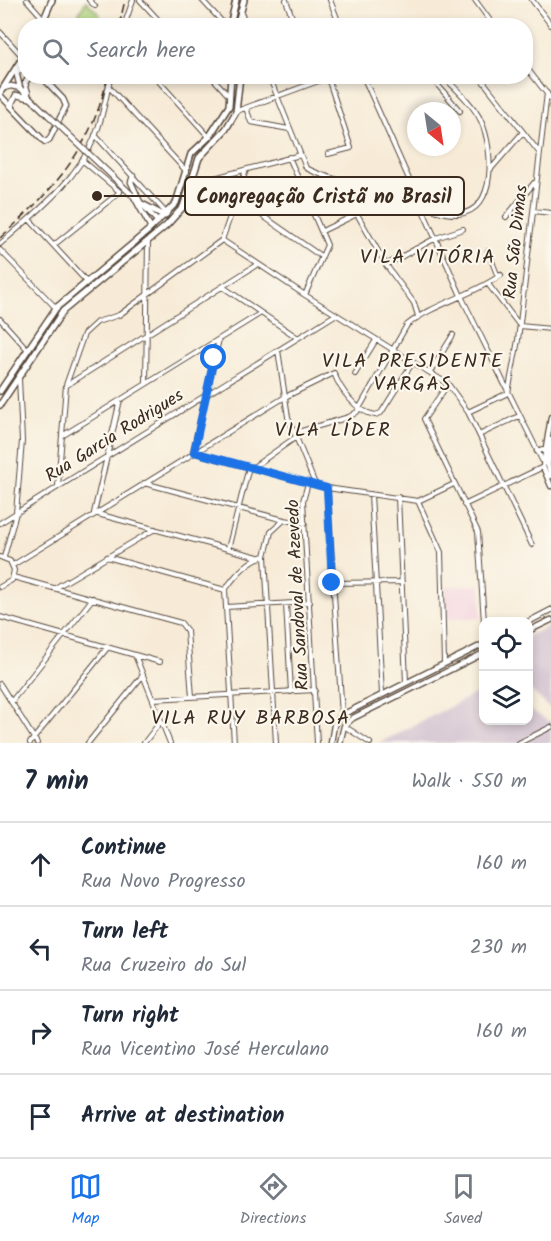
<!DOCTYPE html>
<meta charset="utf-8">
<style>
body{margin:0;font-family:Kalam,sans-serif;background:#f6f6f7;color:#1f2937}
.controls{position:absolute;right:18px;bottom:18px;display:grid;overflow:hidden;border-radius:12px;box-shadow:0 3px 9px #0003}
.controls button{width:54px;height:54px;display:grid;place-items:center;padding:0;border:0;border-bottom:2px solid #e0e1e3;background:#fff;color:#1f2937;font:30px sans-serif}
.compass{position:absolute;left:407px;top:102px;width:54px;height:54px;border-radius:50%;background:#fff;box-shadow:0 3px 9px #0003;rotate:150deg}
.stop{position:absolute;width:18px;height:18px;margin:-14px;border:4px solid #1a73e8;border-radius:50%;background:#fff}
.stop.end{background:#1a73e8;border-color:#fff;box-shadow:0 2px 6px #0008}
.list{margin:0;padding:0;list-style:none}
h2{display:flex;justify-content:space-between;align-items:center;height:78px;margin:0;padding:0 24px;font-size:26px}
h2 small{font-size:20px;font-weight:400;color:#747a83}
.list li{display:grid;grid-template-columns:39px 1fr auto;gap:18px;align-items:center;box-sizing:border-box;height:84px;padding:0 24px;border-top:2px solid #e0e1e3}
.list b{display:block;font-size:22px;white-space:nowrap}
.list p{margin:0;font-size:20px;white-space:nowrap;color:#747a83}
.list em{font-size:20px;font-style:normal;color:#747a83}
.icon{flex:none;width:33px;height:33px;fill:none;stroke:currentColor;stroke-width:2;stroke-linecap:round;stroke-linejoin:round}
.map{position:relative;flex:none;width:551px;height:743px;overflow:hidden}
.search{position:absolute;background:#fff;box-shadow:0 3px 9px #0003;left:18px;right:18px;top:18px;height:66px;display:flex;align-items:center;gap:15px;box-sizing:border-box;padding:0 21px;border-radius:24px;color:#747a83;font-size:22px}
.sheet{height:414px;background:#fff}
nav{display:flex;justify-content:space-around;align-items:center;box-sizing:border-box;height:84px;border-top:2px solid #e0e1e3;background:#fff;font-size:16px;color:#747a83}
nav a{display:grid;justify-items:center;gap:3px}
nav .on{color:#1a73e8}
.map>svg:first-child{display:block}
.built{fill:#f3cfde}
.industrial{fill:#cfbdce}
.garden{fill:#acd17a;stroke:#747e4c;stroke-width:1.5}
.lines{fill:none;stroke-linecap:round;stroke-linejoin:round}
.minor-casing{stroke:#57473a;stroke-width:6}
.tertiary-casing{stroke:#57473a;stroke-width:7}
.secondary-casing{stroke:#57473a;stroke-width:8}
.minor{stroke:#fff;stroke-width:4}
.tertiary{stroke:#fff;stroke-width:4.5}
.secondary{stroke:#fff;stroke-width:5}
.rail{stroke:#3b2a1e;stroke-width:1.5;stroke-dasharray:9 4.5;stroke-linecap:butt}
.tertiary-bridge-casing{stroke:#57473a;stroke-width:7;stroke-linecap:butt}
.tertiary-bridge{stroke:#fff;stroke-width:4.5}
.route{stroke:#1a73e8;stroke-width:8}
.labels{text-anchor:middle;stroke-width:4.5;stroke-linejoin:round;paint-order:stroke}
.street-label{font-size:18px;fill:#3b2a1e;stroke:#fbf7ec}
.neighbourhood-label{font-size:20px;letter-spacing:1.5px;fill:#3b2a1e;stroke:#fbf7ec}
.leader{fill:none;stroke:#3b2a1e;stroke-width:2}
.callout-dot{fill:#3b2a1e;stroke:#fbf7ec;stroke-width:2}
.callout{fill:#fbf7ec;stroke:#3b2a1e;stroke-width:2}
.callout-label{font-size:20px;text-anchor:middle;font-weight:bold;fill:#3b2a1e}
</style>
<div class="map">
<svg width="551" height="743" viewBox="0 0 551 743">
<rect width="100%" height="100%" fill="#fbf7ec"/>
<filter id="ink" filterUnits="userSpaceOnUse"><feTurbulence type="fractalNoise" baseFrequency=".0167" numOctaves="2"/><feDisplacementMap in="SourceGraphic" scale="12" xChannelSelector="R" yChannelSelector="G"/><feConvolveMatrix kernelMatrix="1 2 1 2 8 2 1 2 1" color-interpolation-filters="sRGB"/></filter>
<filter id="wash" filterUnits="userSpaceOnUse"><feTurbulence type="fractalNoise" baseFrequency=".008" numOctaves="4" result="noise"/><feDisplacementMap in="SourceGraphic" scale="24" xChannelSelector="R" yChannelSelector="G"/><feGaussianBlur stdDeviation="1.35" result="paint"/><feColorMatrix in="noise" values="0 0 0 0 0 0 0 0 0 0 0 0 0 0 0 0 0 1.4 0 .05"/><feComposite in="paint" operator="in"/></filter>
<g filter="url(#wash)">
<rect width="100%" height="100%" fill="#f7ebd7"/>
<path class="built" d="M481,585V618L446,619V586Z"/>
<path class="industrial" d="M551,625V709L529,689L528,636Z
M483,690L484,720H528L529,709L548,721L551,720V743H379Z"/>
<path class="garden" d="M86,1L100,15L99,25H73Z"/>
</g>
<g filter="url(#ink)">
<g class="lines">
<g class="minor-casing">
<path id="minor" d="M27,0L50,26
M89,0L95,6
M140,0L164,26
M202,0L226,26
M286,0L295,26
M330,0L340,26
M475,0L494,26
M532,0L551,25
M240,12L248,26
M339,23L364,26
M124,26L133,0
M0,32L23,57
M526,67L551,99
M154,76L209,137
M211,76L229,96
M269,76L306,168C334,182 364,185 393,194C413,200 437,215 458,214C498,211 493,147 481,121C474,105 456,89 443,76
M363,76L462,298L543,462
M430,76L460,111
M479,76L538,151
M109,87L187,172
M246,108L251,122L289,129
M237,111L332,76
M95,135L167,214
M328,154L351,148L328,78
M289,157L327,245L305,295
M490,170L523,132
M192,184L300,155
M237,198L322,257
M534,211L551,213
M506,217L534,183
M29,219L87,282
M322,231L357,214L386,265L414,303L418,316
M222,240L305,295L448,384L468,412L532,545
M0,244C36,213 78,180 96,134C103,116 106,95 111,76
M54,245L120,192L82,160
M0,250L56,308
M488,251L498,277
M386,265L436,238L463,229
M488,284L520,326L551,329
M223,287L298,338
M0,319L28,350
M219,339L193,452L327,488L418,501L454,484
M278,350L288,417L315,484
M430,372L453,335
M355,374L376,340
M146,384L148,241
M448,384L424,419L478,532L484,622
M67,385L258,264
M120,400L94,513L258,557
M468,412L508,393L518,340L547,93
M295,433L349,417L357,412L407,325C433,304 471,296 501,275
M479,435L519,416
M62,436L261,313
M252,468L296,437
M144,483L284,520L305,523
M308,483L303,501L317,743
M58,486L66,385L84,334L97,322L119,315L222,240L246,170
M327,488L342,715
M371,494L382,694
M398,497L406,682
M418,501L441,552L444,663
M464,505L543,467
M0,523L335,315
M228,549L249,467
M0,557L10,561L14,570L12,580L0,587
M4,557L16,513L22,441L19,379
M107,557L225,590
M13,565L285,397L334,373C340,389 356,412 375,415L381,413L413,362
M13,577L181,623L187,631L192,697
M332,583L402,582
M55,588L155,529
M286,604L291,692
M226,607L310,602
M0,617L160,662
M135,655L170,743
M0,684L37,743
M153,699L315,690
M11,702L93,598
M344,726L370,743
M30,743L108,647
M88,743L143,675
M144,743L161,721
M234,743L225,590C234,577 248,559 265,556
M276,743L265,556L271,532L284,520
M519,743L551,727"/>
</g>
<g class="tertiary-casing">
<path id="tertiary" d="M16,71L20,88L48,115
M4,88L11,86L20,88
M28,93L25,83L30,76
M0,95L45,142L49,140L66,106L63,99L41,76
M13,108L12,103L16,95L29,98
M133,176L131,182L140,202
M133,195L151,228
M143,205L158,222
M551,417L543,467L551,486
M551,440L548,465L551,476
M537,451L545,449
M528,622L551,610
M528,631L551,620
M331,743L334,725L342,715L484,644
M340,743L344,726L353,718L484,653"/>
</g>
<g class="secondary-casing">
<path id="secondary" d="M41,26L52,0
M230,26L236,0
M237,26L244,0
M16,71L26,68
M0,93L26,52
M142,204L165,216
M0,391L56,308L149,230L176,203L191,154L209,137L229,106L231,76
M0,405L63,311L166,226L183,207L199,158L226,129L236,112L240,76"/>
</g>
<use href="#minor" class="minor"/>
<use href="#tertiary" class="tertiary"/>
<use href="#secondary" class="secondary"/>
<path class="rail" d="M119,26L125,0
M0,238C54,189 91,150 108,76"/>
<g class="tertiary-bridge-casing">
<path id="tertiary-bridge" d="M48,115L132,195"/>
</g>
<use href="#tertiary-bridge" class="tertiary-bridge"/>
</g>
</g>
<g class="lines" filter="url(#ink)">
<path class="route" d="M214,358L194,452L327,488L332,583"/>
</g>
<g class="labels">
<g class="street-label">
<text transform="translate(515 242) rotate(-84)" y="6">Rua São Dimas</text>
<text transform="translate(114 435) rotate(-32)" y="6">Rua Garcia Rodrigues</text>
<text transform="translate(297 595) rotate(-93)" y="6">Rua Sandoval de Azevedo</text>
</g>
<g class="neighbourhood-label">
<text x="428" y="263">VILA VITÓRIA</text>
<text x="413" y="367">VILA PRESIDENTE<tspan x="413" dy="23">VARGAS</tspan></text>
<text x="333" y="436">VILA LÍDER</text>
<text x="251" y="724">VILA RUY BARBOSA</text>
</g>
</g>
<path class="leader" d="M97 196L185 196"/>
<circle class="callout-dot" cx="97" cy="196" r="6"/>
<rect class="callout" x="185" y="177" width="279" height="38" rx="6"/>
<g class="callout-label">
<text x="324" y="203">Congregação Cristã no Brasil</text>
</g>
</svg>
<div class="controls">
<button><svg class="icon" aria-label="locate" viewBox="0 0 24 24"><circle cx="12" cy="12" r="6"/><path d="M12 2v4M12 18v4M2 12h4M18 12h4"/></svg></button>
<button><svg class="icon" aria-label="layers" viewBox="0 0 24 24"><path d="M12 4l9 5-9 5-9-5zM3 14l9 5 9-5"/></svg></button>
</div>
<svg class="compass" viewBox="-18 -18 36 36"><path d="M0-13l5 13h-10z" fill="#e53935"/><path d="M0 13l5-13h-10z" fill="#747a83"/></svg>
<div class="stop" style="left:214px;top:358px"></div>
<div class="stop end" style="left:332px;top:583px"></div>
<div class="search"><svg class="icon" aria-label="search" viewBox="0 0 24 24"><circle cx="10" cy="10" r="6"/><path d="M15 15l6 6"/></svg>Search here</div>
</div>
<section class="sheet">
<h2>7 min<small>Walk · 550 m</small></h2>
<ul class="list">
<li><svg class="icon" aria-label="ahead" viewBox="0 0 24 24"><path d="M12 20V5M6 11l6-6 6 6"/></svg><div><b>Continue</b><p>Rua Novo Progresso</p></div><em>160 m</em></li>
<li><svg class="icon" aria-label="left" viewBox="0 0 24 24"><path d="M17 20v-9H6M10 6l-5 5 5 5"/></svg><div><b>Turn left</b><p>Rua Cruzeiro do Sul</p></div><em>230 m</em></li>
<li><svg class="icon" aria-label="right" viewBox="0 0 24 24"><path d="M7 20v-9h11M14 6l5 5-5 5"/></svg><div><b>Turn right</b><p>Rua Vicentino José Herculano</p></div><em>160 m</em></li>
<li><svg class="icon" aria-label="arrive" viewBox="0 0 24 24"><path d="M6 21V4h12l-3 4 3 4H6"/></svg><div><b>Arrive at destination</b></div></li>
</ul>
</section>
<nav>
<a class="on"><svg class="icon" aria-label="map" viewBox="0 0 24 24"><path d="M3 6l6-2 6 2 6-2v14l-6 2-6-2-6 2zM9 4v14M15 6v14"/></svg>Map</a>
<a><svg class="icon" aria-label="directions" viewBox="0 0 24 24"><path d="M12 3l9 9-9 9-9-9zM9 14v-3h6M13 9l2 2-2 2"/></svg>Directions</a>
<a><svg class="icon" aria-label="saved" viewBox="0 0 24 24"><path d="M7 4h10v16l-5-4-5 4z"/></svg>Saved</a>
</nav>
